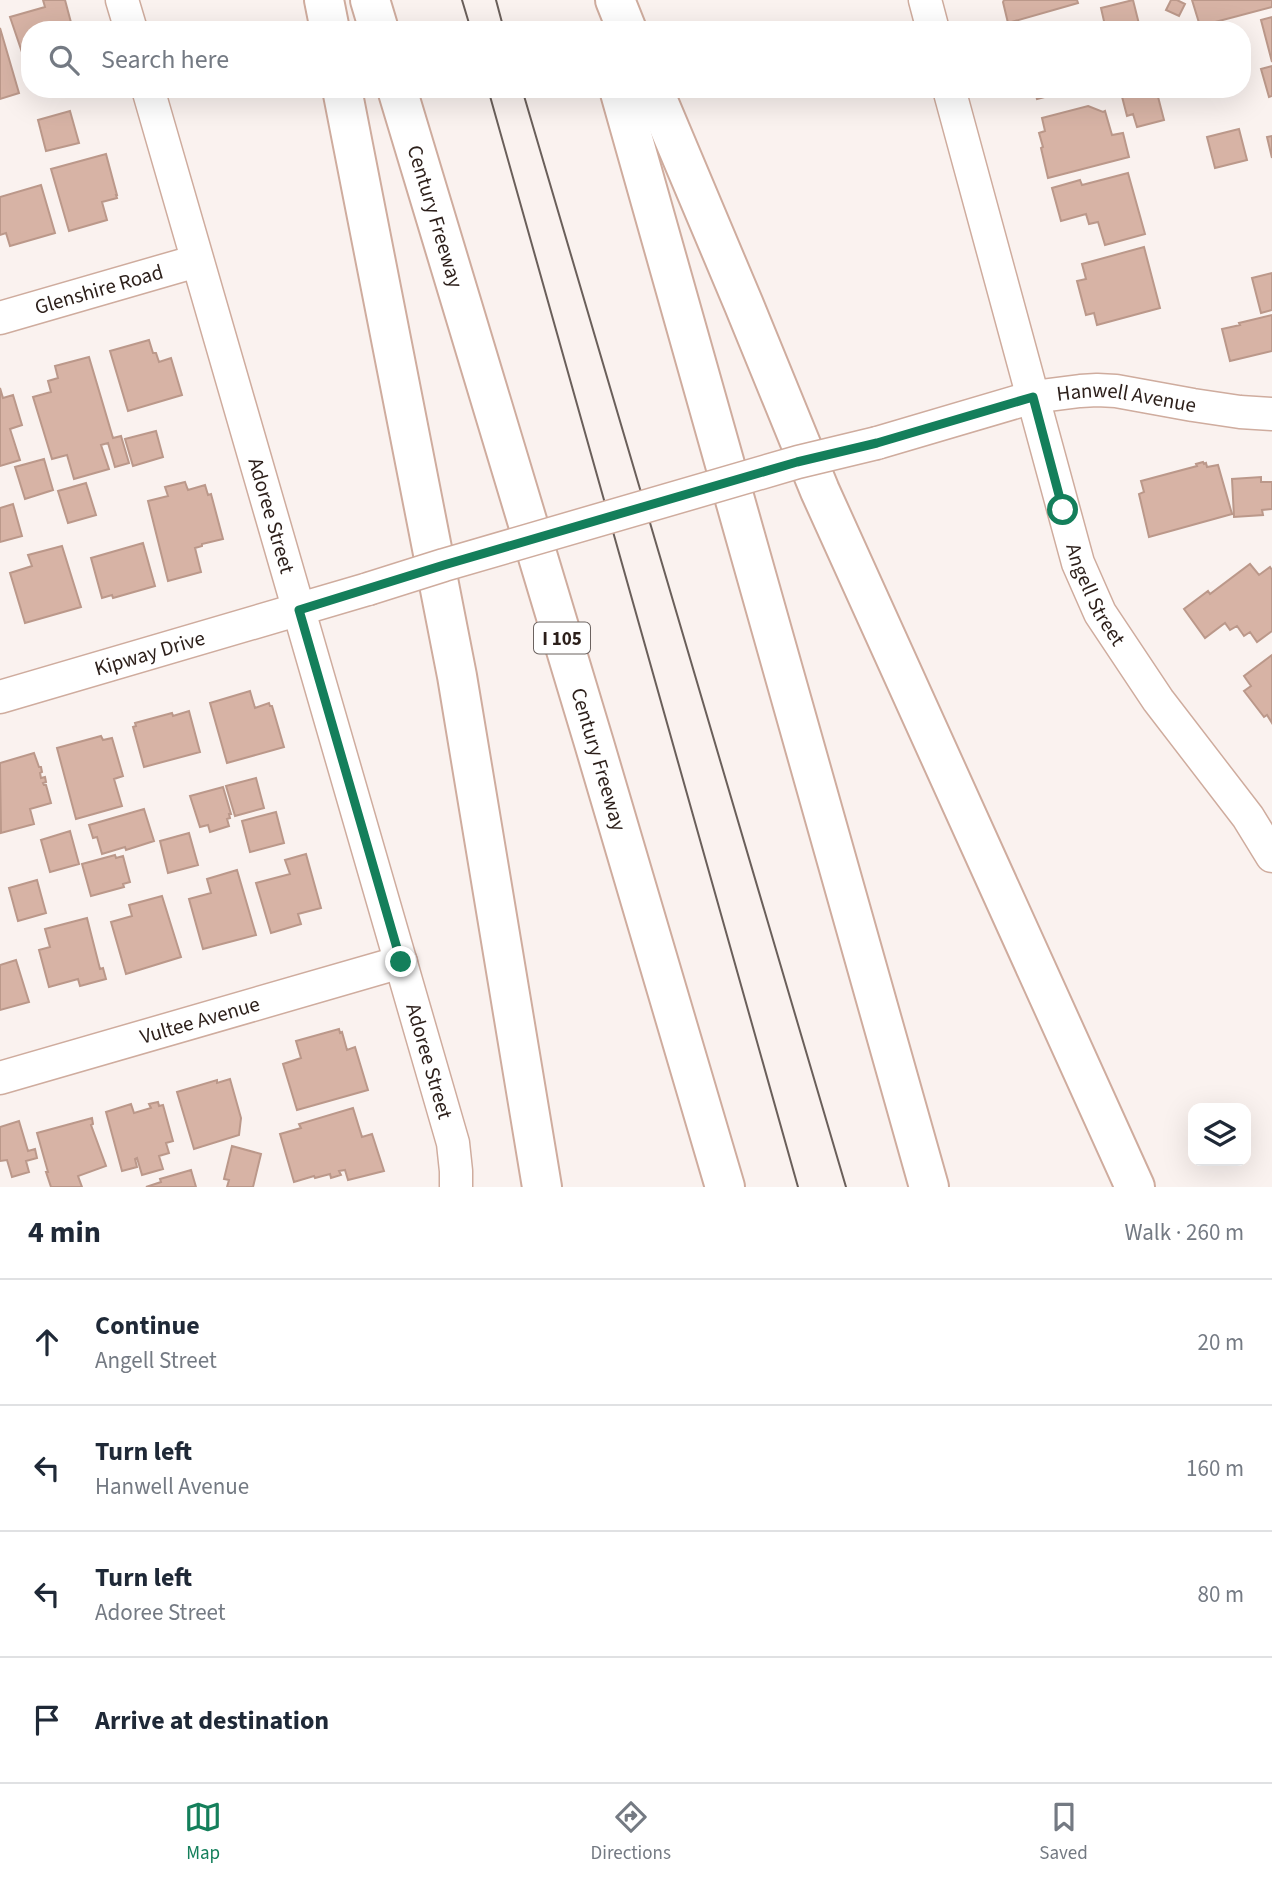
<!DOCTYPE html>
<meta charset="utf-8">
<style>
body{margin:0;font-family:"Source Sans 3",sans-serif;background:#f2f2f3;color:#1f2937}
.controls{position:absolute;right:21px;bottom:21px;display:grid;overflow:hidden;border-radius:14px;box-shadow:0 7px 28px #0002}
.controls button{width:63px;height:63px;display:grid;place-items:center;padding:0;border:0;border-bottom:2px solid #e0e1e3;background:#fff;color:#1f2937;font:35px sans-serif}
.stop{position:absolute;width:21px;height:21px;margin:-16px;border:5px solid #147f5b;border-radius:50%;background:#fff}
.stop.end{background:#147f5b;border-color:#fff;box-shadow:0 2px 7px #0008}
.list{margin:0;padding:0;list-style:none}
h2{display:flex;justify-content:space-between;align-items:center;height:91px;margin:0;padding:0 28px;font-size:30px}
h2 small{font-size:23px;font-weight:400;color:#747a83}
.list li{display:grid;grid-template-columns:46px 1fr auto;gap:21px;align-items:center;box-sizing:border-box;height:126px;padding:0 28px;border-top:2px solid #e0e1e3}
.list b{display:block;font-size:26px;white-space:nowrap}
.list p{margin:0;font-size:23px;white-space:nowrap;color:#747a83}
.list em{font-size:23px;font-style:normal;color:#747a83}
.icon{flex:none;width:38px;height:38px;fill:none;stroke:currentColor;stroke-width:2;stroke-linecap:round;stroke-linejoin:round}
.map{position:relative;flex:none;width:1272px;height:1187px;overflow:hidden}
.search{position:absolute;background:#fff;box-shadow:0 7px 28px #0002;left:21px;right:21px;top:21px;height:77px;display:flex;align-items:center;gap:18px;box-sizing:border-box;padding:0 24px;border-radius:28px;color:#747a83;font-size:26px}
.sheet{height:595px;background:#fff}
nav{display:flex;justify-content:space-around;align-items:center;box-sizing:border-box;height:98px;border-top:2px solid #e0e1e3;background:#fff;font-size:19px;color:#747a83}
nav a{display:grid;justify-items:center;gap:4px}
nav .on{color:#147f5b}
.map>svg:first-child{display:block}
.building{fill:#d7b3a5;stroke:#bb988a;stroke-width:2}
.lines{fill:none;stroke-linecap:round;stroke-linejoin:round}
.minor-casing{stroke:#cfac9e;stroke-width:35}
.motorway-casing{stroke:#cfac9e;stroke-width:42}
.minor{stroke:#fff;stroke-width:32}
.motorway{stroke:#fff;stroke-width:38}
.tram{stroke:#6a5f5a;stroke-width:2}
.minor-bridge-casing{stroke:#cfac9e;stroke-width:35;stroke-linecap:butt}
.minor-bridge{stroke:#fff;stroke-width:32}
.route{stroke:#147f5b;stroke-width:9}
.labels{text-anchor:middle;stroke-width:5;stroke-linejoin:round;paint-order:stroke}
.shield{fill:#fff;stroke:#6b625f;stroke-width:2}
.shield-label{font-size:19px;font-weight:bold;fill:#2c1f1a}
.street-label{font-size:21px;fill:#2c1f1a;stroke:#fff}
</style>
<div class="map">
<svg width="1272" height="1187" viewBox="0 0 1272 1187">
<rect width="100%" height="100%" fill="#faf2ef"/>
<path class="building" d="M43,0H65L73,30H30V60L25,61L10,17L45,7Z
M1004,0H1077L1078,3L1008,23L1003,2Z
M1133,0L1140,28L1106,30L1101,8Z
M1171,0H1177L1185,4L1179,16L1166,10Z
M1192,0H1272V7L1200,26Z
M1272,17V62L1261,20Z
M0,28L19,93L0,99Z
M1272,66V96L1269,97L1261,69Z
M1034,89H1075L1037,99Z
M1120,89H1156L1164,120L1137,127L1133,114L1127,116Z
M1088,106L1103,112L1105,111L1112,135L1123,133L1129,157L1048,178L1041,148L1043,147L1039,133L1045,131L1042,118Z
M70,111L79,143L46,151L38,120Z
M1239,129L1247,160L1215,168L1207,137Z
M1272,136V158L1267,137Z
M106,154L117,195H116L117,198L102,202L107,220L69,231L51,169Z
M1128,173L1145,234L1105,245L1098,222L1089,224L1086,214L1061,221L1052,188L1080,180L1082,185Z
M41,185L55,233L10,246L6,233L0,235V197Z
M1144,247L1160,308L1097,325L1094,313L1086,315L1077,281L1086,279L1082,264Z
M1272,273V310L1261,313L1252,278Z
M1272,315V351L1230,361L1222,329L1240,325L1239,323Z
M149,340L153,353H156L159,362L171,358L182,395L128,411L110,351Z
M89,357L113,438L121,436L129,463L115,467L108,443L101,445L109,469L74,479L67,455L52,459L33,397L51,392L48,381L58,378L55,366Z
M0,388L3,398L13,395L22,425L10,429L20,460L0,466Z
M156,431L163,457L133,466L125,439Z
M44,459L53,490L25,499L15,467Z
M1203,462L1204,464L1206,463L1207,467L1218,465L1232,514L1149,537L1139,494L1144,492L1141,481L1197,466L1196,464Z
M1261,477V482H1272V509L1262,510L1263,515L1234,517L1232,479Z
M185,482L188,490L205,485L208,495L211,494L223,539L202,544V546L195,548L201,572L168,581L148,501L168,496L165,487Z
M86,483L96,515L68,523L58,491Z
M13,504L22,536L0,542V508Z
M143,543L155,586L113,598L112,595L102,598L91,558Z
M62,546L81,607L25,623L10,573L32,566L28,555Z
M1250,564L1259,575L1270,567L1272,570V631L1257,642L1250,632L1244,636L1237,626L1230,630L1225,623L1205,638L1184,609L1208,591L1210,594Z
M1272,655V723L1267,715L1264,717L1244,691L1251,686L1244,676Z
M250,691L255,708L269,703L270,706H272L284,747L227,763L210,703Z
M189,711L200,752L144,767L133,727L136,726L135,723L172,713L173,716Z
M101,736L103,740L112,738L123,776L114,779L122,806L76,819L57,748Z
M34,753L39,767H41L42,772L40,773L41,778L45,777L46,782L43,783L44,785H46L51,803L30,809L34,824L1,833L0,763Z
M256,778L264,808L235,816L226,786Z
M223,787L231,814H229L230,818L227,819L229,826L210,832L208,825L200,827L190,796Z
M144,809L154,841L126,850L125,847L102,854L97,837L93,838L89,825Z
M276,812L284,843L250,852L242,821Z
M70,831L79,864L50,872L41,840Z
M189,833L198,865L168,873L160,841Z
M306,854L321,908L298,914L301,924L271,933L256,883L290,874L285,860Z
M115,855L116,858L123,856L130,882L123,884L124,887L91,896L82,864Z
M237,870L256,935L203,949L189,899L211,893L207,879Z
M37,880L46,913L18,921L9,888Z
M162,896L181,957L126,974L111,922L132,916L129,905Z
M87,918L100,969L103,968L106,979L80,986L78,979L49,987L39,950L50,947L45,929Z
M16,960L29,1002L0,1010V965Z
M339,1029L340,1033L342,1032L347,1050L355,1047L368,1090L297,1110L283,1064L301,1058L296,1041Z
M230,1079L241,1118L239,1135L194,1149L177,1092L217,1080V1083Z
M158,1102L159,1106L163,1105L173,1141L166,1143L169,1153L159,1156L163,1169L142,1175L137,1158L135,1159L137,1167L122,1171L106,1112L131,1104L134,1113L151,1108L149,1104Z
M353,1108L362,1137L372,1134L384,1171L348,1180L345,1170L339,1171L341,1175L331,1178L330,1174L315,1178L314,1176L294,1182L280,1134L301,1128L299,1124Z
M92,1118L93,1124L91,1125L106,1166L78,1176L82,1187H51L46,1172H48L37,1133Z
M19,1121L28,1151L35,1149L37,1158L26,1161L29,1172L12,1177L7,1160L0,1161V1127Z
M232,1146L261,1154L253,1187H227L229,1180L224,1179Z
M191,1170L196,1187H146L161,1182L160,1179Z"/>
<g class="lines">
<g class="minor-casing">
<g id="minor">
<path d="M122,0L131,30"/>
<path d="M925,0L933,30"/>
<path id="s1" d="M148,89L453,1143L456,1171V1187"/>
<path id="s2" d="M949,89L1078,563L1100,613L1158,700L1248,817L1272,856"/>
<path id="s3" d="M0,318L197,261"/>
<path id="s4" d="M877,443L1033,397L1080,391L1097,390L1116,391L1193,405L1240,412L1272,414"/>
<path id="s5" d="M0,697L368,589"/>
<path id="s6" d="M0,1078L401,962"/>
</g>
</g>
<g class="motorway-casing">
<g id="motorway">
<path d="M324,0L330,30"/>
<path d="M370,0L379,30"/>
<path d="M615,0L627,30"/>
<path d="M342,89L457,676L542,1187"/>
<path id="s7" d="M397,89L594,743L725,1187"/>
<path d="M619,89L929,1187"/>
<path d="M653,89L744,305L820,491L1135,1187"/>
</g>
</g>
<use href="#minor" class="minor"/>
<use href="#motorway" class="motorway"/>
<path class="tram" d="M462,0L471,30
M496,0L504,30
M488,89L798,1187
M522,89L846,1187"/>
<g class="minor-bridge-casing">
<path id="minor-bridge" d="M368,589L444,565L798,462L877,443"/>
</g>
<use href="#minor-bridge" class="minor-bridge"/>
</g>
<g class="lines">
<path class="route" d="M401,962L299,610L444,565L797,462L877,443L1033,397L1063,510"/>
</g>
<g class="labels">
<rect class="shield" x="534" y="622.5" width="56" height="31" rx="5"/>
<g class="shield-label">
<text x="562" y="645">I 105</text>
</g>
<g class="street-label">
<text dy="7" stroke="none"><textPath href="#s7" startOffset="133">Century Freeway</textPath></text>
<text dy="7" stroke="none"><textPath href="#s3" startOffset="103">Glenshire Road</textPath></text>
<text dy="7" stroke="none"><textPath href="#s4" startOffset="257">Hanwell Avenue</textPath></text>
<text dy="7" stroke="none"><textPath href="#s1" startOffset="444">Adoree Street</textPath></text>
<text dy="7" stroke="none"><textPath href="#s2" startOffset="527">Angell Street</textPath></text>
<text dy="7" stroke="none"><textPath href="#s5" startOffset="156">Kipway Drive</textPath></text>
<text dy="7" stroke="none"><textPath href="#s7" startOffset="700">Century Freeway</textPath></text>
<text dy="7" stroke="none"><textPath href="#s6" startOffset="208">Vultee Avenue</textPath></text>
<text dy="7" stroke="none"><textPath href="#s1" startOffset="1012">Adoree Street</textPath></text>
</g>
</g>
</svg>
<div class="controls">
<button><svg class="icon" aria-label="layers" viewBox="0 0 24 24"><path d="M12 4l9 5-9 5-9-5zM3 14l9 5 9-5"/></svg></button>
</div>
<div class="stop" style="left:1063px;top:510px"></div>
<div class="stop end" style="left:401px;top:962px"></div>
<div class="search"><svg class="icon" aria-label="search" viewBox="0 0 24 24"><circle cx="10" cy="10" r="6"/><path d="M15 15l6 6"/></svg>Search here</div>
</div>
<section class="sheet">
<h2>4 min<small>Walk · 260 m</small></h2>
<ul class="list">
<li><svg class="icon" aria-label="ahead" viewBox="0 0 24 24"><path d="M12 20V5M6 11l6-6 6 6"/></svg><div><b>Continue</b><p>Angell Street</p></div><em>20 m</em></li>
<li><svg class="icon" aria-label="left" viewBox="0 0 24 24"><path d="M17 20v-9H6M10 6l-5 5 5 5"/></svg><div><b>Turn left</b><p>Hanwell Avenue</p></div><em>160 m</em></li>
<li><svg class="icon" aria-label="left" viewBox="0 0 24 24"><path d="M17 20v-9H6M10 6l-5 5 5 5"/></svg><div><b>Turn left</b><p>Adoree Street</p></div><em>80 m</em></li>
<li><svg class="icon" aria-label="arrive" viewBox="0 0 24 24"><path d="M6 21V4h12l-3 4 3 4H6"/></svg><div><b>Arrive at destination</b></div></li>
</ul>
</section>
<nav>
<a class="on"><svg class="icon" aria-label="map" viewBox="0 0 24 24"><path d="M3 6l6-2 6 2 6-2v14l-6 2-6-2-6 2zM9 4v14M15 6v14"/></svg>Map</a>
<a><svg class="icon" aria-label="directions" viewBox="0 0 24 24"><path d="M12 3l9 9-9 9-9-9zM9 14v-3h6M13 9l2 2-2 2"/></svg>Directions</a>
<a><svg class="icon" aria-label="saved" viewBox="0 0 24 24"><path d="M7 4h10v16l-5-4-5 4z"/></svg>Saved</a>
</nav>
